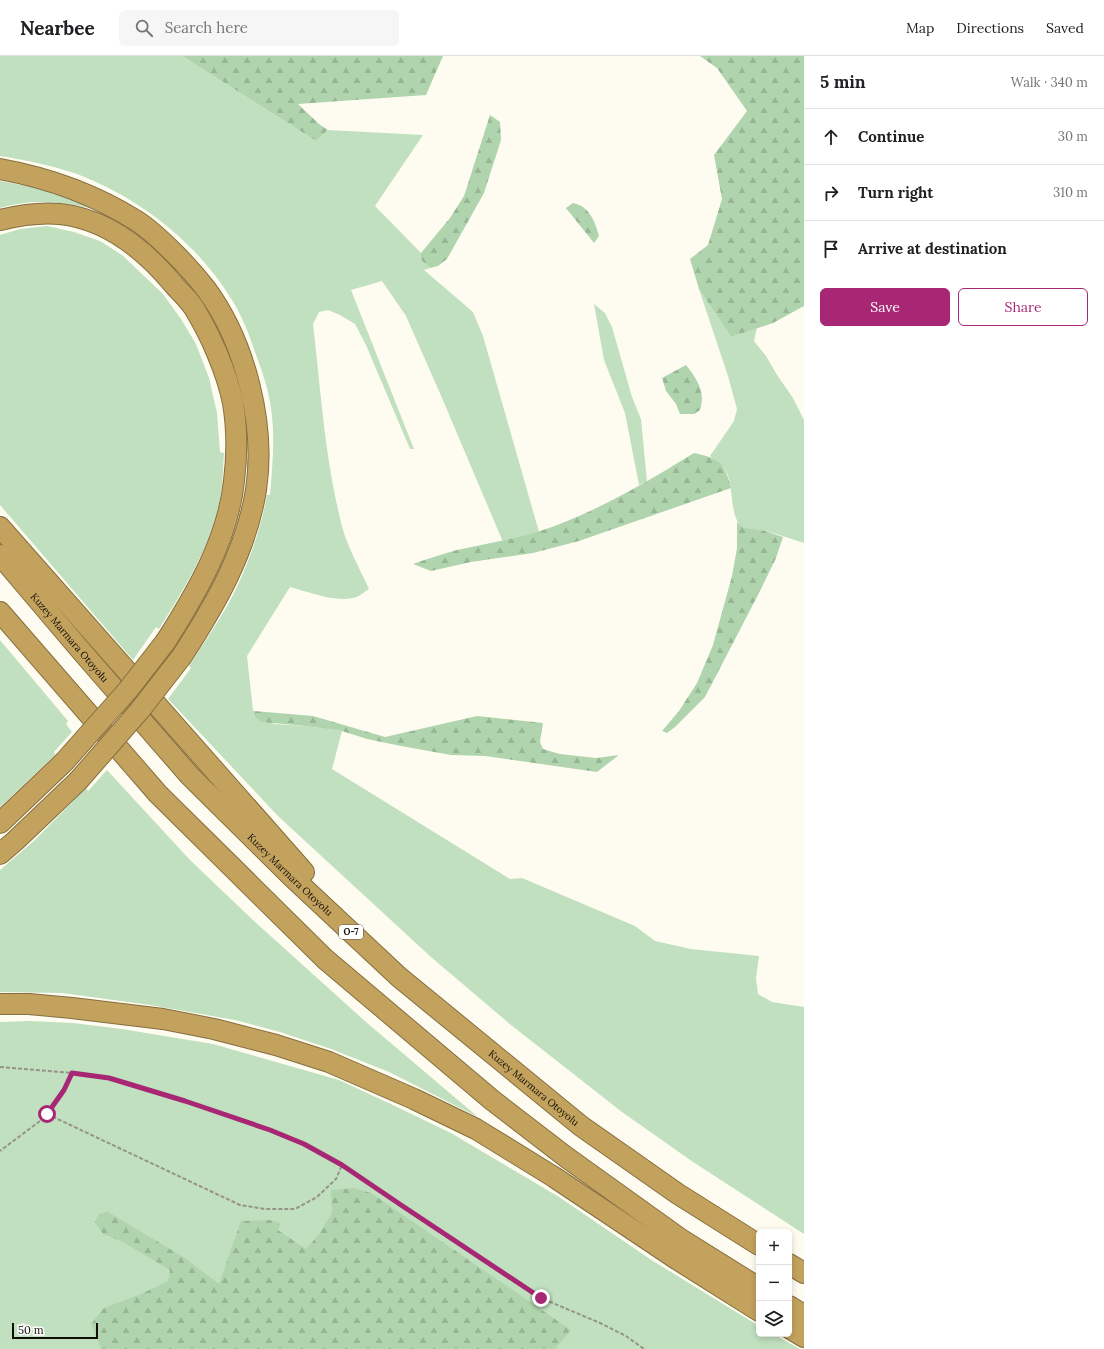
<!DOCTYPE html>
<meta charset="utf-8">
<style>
body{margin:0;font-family:Lora,serif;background:#f6f6f6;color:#202124}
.controls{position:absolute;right:12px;bottom:12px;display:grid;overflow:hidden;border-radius:6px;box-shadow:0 2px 6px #0003}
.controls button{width:36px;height:36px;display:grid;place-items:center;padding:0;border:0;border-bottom:1px solid #e0e0e0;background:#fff;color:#202124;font:20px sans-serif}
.scale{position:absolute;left:12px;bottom:10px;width:86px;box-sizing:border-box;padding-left:4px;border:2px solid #110e05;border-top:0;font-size:11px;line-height:14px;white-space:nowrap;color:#110e05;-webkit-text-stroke:3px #fff;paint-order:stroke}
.stop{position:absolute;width:12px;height:12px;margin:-9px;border:3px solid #a82775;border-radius:50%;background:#fff}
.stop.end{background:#a82775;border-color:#fff;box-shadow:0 1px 4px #0008}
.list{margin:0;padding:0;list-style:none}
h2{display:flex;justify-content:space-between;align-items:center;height:52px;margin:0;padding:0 16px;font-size:17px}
h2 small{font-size:13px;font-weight:400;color:#757577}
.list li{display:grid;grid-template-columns:26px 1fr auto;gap:12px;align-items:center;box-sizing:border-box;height:56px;padding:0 16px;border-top:1px solid #e0e0e0}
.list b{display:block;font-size:15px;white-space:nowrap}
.list em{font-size:13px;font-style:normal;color:#757577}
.actions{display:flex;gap:8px;padding:12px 16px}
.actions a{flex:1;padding:9px 0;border:1px solid #a82775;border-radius:6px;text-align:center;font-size:14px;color:#a82775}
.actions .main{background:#a82775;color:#fff}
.icon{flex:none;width:22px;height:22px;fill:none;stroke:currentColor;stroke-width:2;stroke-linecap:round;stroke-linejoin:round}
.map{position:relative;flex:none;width:804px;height:1293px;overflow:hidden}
header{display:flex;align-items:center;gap:24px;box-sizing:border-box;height:56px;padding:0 20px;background:#fff;border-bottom:1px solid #e0e0e0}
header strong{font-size:19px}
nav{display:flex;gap:22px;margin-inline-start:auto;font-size:14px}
.search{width:280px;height:36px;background:#f6f6f6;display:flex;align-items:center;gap:10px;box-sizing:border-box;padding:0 14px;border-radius:6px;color:#757577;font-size:15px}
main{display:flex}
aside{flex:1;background:#fff}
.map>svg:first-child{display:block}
.grass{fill:#c1e0bf}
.forest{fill:url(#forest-firs)}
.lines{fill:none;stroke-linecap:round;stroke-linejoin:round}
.highway-casing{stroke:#856e3f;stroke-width:22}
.path{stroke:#969489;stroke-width:2;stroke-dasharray:4 2;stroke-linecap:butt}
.highway{stroke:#c3a25e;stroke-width:20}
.highway-bridge-casing{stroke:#856e3f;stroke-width:22;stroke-linecap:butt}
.highway-bridge{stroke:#c3a25e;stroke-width:20}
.route{stroke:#a82775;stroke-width:5}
.labels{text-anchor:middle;stroke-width:3;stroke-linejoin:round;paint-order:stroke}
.shield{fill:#fff;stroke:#585650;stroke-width:1}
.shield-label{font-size:9px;font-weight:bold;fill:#110e05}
.street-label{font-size:10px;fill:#110e05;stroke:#fff}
</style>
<header>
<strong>Nearbee</strong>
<div class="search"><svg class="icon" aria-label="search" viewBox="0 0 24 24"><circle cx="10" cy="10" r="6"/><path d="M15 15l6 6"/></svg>Search here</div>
<nav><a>Map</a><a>Directions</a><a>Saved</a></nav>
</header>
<main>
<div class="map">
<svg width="804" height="1293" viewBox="0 0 804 1293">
<defs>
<pattern id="forest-firs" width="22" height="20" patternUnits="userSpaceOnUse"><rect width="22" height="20" fill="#b0d5ae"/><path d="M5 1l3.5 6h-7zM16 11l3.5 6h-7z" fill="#96b694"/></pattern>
</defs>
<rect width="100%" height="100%" fill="#fefcf0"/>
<path class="grass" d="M0,0H182L316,85L328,74L423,79L375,150L421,197V204L430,212L424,214L473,256L483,280L539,476L503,486L442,342L406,260L382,225L351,234L414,393H410L366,289L355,268L340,259L328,254L319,256L313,268C321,336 325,407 343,474C349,494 360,513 369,533C364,536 359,541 353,542C333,546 309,536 290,531L247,600L253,655L255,661L275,668L306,670L342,675L332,713L510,823L522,822L635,870L655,885L691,893L759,900L756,922L758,938L772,946L804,951V1178L693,1106L622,1056L511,969L431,901L279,761L168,643L191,612L189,610C205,585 222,561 235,535C250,504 261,472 267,439H270C272,412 275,386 272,360C270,338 263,317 255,296C249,278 242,260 232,244C197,186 137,140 74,117C50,109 25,104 0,100Z
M0,125L38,132L68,141L94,153C62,146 32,142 0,152Z
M47,170L74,176L100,185L122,199L163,238L181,263L196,288L209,322L217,357L220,396L224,397C223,410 223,424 221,437C213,486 185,532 159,573L156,571L133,604L0,449V179L20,173Z
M699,233L731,281L757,272L754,285L766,300L777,319L793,342L804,364V487C791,483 778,478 765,475C759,474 750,475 744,472C729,464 734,432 727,417C724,410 716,405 710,400L734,365L737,353L728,320Z
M594,248L605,257L612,271L632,341L641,363L647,425L639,429L625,357L604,304Z
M0,584L68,665L66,668L72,676L54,696L55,699L0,751Z
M107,714L190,804L254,865L366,966L478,1061L389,1016L331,993L280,976L235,964L150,949L62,937L0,936V814L35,784L86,732L88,735Z
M30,965L73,967L122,973L213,988L339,1024L395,1050L451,1077L559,1141L653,1205L759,1270V1278H773L800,1293H0V966Z"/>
<path class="forest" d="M182,0H443L426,39L298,48L319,68L328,74L316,85Z
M700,0H804V250L773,267L731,281L699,233L690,203L708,189L722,143L714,99L747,55L717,12Z
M490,59L500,66L501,84L484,137L447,203L438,210L430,212L421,204V197L450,162L464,140Z
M573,147C589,150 595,165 599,180L594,187L566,152Z
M686,309C697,323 706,336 700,354L694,358H680L676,348L666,335L662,322Z
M694,397C719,402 725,407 731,432L579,485L533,497L471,506L431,515L413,508C427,503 442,498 457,494C485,488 512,484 540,475C593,458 647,426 694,397Z
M737,466L744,472L765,475L783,481L776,502L759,537L705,641L675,671L667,677L662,675L679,655L697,627L713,589L732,520L737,492Z
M253,655L313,660L385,681L477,660L543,667L540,686L543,693L560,698L596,702L619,699L597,716L485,700L451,699L401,690L367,683L342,675L306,670L262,666L255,661Z
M354,1132L371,1137L571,1274L555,1293H101L91,1268L104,1252L141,1238L168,1225L170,1214L121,1185L103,1178L95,1166L99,1158L108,1156L185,1202L219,1228L241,1165L270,1164L281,1167L278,1174L306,1193L320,1177L332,1157L331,1134Z"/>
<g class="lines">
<g class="highway-casing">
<g id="highway">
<path d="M0,113C50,122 94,138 137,165C151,174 162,185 174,197C185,208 196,220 206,233C245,286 266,368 256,434C246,496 215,549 182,600"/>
<path d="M0,164C20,159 39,156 60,158C107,163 145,194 174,229C181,237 189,244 194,252C210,278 227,316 233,347C237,371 237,401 234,425C228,483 197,536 166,585"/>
<path d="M0,471L304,816"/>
<path id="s1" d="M0,499L83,597L190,720L291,820L399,921L581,1070L678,1138L759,1189"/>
<path d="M0,556L158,738L325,903L492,1044L566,1101L679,1182L759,1232"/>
<path d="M0,767L64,706"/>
<path d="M0,798L15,785L78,725"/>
<path d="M0,948H29L72,952L163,963L214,973L276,989L329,1006L414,1043L476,1073L554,1121L678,1204L759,1255"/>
<path d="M789,1208L804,1217"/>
<path d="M789,1250L804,1259"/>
<path d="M789,1272L804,1281"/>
</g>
</g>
<path class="path" d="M0,1011L73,1017L64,1034L44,1062L0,1095
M73,1017L109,1022L185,1045L270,1074L304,1088L342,1109L401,1149L541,1242L600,1267L626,1280L644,1293
M47,1058L240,1149L265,1153H295L317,1141L336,1123L342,1109"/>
<use href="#highway" class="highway"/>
<g class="highway-bridge-casing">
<path id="highway-bridge" d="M64,706L128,634L166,585
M78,725L140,654L182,600"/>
</g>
<use href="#highway-bridge" class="highway-bridge"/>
</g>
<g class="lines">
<path class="route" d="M47,1058L64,1034L72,1017L109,1022L185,1045L270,1074L304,1088L342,1109L401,1149L541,1242"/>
</g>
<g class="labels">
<rect class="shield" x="339" y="869" width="24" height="14" rx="3"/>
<g class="shield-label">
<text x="351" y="879">O-7</text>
</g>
<g class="street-label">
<text dy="4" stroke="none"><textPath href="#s1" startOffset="108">Kuzey Marmara Otoyolu</textPath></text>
<text dy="4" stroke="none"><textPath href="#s1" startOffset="432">Kuzey Marmara Otoyolu</textPath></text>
<text dy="4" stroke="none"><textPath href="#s1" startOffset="756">Kuzey Marmara Otoyolu</textPath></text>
</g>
</g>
</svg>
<div class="controls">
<button>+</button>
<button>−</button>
<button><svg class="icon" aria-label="layers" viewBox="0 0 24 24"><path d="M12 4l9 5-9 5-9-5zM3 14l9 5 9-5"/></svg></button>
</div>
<div class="scale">50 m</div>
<div class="stop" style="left:47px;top:1058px"></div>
<div class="stop end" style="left:541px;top:1242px"></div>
</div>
<aside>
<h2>5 min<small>Walk · 340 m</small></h2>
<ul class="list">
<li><svg class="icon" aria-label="ahead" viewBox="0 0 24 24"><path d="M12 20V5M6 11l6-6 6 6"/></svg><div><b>Continue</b></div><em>30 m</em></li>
<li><svg class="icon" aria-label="right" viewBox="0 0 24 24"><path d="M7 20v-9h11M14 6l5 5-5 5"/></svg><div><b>Turn right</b></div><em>310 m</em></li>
<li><svg class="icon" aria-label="arrive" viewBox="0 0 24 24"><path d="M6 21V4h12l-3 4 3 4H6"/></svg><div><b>Arrive at destination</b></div></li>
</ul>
<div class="actions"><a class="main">Save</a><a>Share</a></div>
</aside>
</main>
